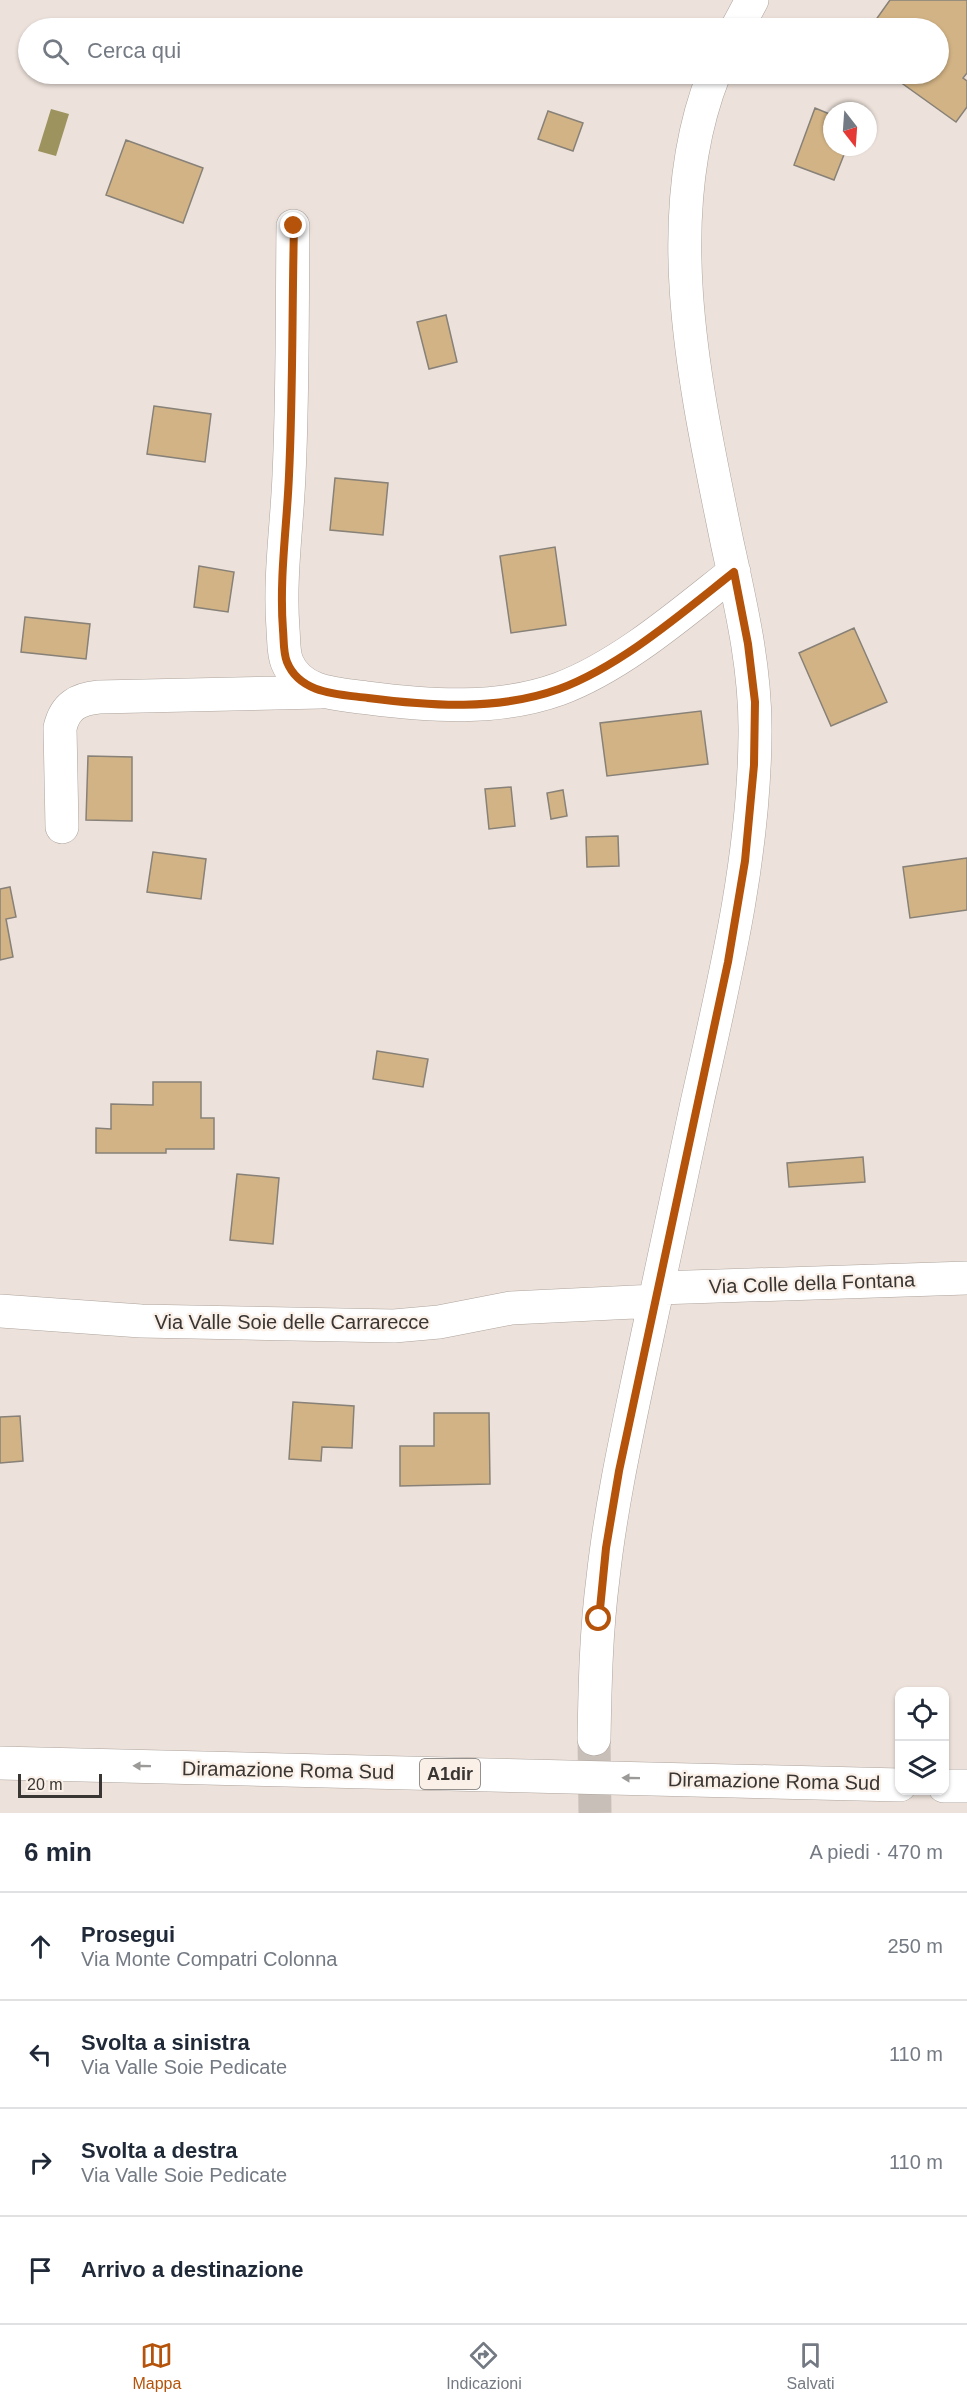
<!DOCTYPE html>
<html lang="it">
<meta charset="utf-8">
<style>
body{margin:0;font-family:Helvetica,sans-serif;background:#f6f6f7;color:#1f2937}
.controls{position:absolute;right:18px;bottom:18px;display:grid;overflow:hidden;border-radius:12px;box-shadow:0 2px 4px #0004}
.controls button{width:54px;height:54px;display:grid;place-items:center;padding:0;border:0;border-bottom:2px solid #e0e1e3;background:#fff;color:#1f2937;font:30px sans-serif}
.compass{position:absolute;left:823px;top:102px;width:54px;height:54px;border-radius:50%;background:#fff;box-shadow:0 2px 4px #0004;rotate:163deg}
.scale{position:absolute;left:18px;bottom:15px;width:84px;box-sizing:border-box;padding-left:6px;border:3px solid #393532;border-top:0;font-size:16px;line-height:21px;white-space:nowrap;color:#393532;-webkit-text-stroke:4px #faf0e8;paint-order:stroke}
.stop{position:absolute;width:18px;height:18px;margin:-14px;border:4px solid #b45309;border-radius:50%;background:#fff}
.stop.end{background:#b45309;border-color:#fff;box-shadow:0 2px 6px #0008}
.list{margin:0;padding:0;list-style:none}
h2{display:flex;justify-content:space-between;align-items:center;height:78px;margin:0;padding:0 24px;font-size:26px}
h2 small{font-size:20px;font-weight:400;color:#747a83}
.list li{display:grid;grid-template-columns:39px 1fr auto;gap:18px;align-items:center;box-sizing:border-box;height:108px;padding:0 24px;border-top:2px solid #e0e1e3}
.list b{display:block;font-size:22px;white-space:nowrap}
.list p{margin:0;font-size:20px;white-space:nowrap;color:#747a83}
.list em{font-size:20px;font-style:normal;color:#747a83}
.icon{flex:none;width:33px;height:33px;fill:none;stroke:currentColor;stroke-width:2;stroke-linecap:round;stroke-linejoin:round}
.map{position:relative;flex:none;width:967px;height:1813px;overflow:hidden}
.search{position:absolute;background:#fff;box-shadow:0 2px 4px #0004;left:18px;right:18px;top:18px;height:66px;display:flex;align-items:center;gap:15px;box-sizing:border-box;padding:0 21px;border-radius:33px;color:#747a83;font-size:22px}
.sheet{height:510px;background:#fff}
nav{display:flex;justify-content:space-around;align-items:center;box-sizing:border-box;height:84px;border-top:2px solid #e0e1e3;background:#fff;font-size:16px;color:#747a83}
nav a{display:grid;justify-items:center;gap:3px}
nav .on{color:#b45309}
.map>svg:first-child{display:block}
.water{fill:#9d935f}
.building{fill:#d2b385;stroke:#878178;stroke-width:1.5}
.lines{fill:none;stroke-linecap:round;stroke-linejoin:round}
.minor-tunnel{stroke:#c9bfb9;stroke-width:33;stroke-dasharray:33 16;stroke-linecap:butt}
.minor-casing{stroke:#ada39c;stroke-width:34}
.highway-casing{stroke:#ada39c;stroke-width:34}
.minor{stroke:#fff;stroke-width:33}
.highway{stroke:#fff;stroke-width:33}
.oneway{fill:#9c9a98}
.route{stroke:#b45309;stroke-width:8}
.labels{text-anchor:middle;stroke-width:4.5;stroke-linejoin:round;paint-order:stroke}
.shield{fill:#faf0e8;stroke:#736d69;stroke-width:1.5}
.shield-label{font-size:18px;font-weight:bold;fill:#393532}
.street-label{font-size:20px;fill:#393532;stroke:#faf0e8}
</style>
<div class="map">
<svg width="967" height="1813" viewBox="0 0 967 1813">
<rect width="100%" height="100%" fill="#ede2db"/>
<path class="water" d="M51,109L69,114L56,156L38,151Z"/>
<path class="building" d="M890,0H967V73L963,78L967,81V107L956,122L889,74H938V28H870Z
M815,108L832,115V147H847L834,180L794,165Z
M548,111L583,123L573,151L538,139Z
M126,140L203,168L183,223L106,195Z
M446,315L457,362L429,369L417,322Z
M154,406L211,414L205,462L147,454Z
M335,478L388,483L383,535L330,530Z
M555,547L566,625L511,633L500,556Z
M199,566L234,572L228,612L194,607Z
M25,617L90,624L86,659L21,652Z
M854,628L887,702L831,726L799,653Z
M701,711L708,764L607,776L600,723Z
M88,756L132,757V821L86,820Z
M511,787L515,826L489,829L485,789Z
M563,790L567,816L551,819L547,793Z
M618,836L619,866L587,867L586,837Z
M153,852L206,859L201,899L147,892Z
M967,858V910L910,918L903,867Z
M10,887L16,917L6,919L13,957L0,960V889Z
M377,1051L428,1059L423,1087L373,1079Z
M153,1082H201V1118H214V1149H166V1153H96V1128L111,1129V1104L153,1105Z
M863,1157L865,1182L789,1187L787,1163Z
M237,1174L279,1178L273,1244L230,1240Z
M293,1402L354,1406L352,1448L322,1447L321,1461L289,1459Z
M434,1413H489L490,1484L400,1486V1446H434Z
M20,1416L23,1461L0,1463V1417Z"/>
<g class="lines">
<path class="minor-tunnel" d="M594,1739L595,1813"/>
<g class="minor-casing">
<path id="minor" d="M737,28L752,0
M293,226C292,309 293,392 289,475C287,526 279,578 283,629C284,640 283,652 287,662C300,694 338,694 368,698C430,706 498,711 559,689C621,666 682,613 734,572
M62,827L60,728C65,706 78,699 99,697L321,692
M658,1288L967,1278
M0,1311L141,1321L394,1326L439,1322L511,1308L655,1301
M594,1739C595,1685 596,1632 603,1578C611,1505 627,1433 642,1361C660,1275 678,1189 697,1103C724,982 754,860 755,735C756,669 741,606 727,542C697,394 656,220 714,74"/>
</g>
<g class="highway-casing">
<path id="highway" d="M0,1763L900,1785
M944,1786H967"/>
</g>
<use href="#minor" class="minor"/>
<use href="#highway" class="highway"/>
</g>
<defs><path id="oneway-solid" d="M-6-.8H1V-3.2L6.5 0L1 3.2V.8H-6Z" transform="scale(1.5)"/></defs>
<g class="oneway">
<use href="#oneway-solid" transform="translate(142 1766) rotate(-179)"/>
<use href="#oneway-solid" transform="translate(631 1778) rotate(-179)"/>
</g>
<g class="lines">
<path class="route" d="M294,226C292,309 293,392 289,475C287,526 279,578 283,630C284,640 283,652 287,662C300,694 338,694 368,698C430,706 498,711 559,689C621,666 682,613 734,572L748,644L755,702L754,765L745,861L728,962L619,1471L606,1548L599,1619"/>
</g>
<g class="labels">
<rect class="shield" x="420" y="1759" width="60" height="30" rx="4.5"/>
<g class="shield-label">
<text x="450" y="1780">A1dir</text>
</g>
<g class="street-label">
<text transform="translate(812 1283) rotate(-2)" y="7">Via Colle della Fontana</text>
<text x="292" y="1329">Via Valle Soie delle Carrarecce</text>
<text transform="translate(288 1770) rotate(1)" y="7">Diramazione Roma Sud</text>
<text transform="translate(774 1781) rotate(1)" y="7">Diramazione Roma Sud</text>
</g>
</g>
</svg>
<div class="controls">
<button><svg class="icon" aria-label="locate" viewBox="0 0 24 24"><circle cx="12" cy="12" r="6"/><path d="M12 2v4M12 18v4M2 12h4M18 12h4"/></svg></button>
<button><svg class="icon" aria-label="layers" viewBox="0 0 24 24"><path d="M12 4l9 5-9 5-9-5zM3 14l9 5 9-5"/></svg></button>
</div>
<svg class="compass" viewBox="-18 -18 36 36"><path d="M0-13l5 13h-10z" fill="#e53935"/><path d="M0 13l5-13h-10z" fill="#747a83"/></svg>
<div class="scale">20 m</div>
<div class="stop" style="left:599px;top:1619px"></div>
<div class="stop end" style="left:294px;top:226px"></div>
<div class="search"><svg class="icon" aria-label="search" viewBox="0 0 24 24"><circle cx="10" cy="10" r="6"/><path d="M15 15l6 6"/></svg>Cerca qui</div>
</div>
<section class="sheet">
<h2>6 min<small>A piedi · 470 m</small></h2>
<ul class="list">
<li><svg class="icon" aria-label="ahead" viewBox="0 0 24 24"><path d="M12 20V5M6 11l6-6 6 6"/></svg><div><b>Prosegui</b><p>Via Monte Compatri Colonna</p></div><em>250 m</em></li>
<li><svg class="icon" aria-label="left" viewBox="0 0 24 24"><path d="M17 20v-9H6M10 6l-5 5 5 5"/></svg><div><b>Svolta a sinistra</b><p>Via Valle Soie Pedicate</p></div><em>110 m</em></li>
<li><svg class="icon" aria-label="right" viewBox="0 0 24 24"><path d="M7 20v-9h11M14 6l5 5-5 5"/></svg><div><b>Svolta a destra</b><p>Via Valle Soie Pedicate</p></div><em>110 m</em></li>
<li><svg class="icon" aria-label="arrive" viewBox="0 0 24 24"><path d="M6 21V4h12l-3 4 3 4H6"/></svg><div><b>Arrivo a destinazione</b></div></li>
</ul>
</section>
<nav>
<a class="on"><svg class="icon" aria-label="map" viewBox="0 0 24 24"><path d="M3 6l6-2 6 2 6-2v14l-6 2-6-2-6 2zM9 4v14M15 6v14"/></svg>Mappa</a>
<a><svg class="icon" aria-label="directions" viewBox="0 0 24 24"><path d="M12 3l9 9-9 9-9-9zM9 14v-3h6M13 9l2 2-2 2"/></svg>Indicazioni</a>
<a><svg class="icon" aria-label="saved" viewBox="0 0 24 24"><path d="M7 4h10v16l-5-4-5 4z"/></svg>Salvati</a>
</nav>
